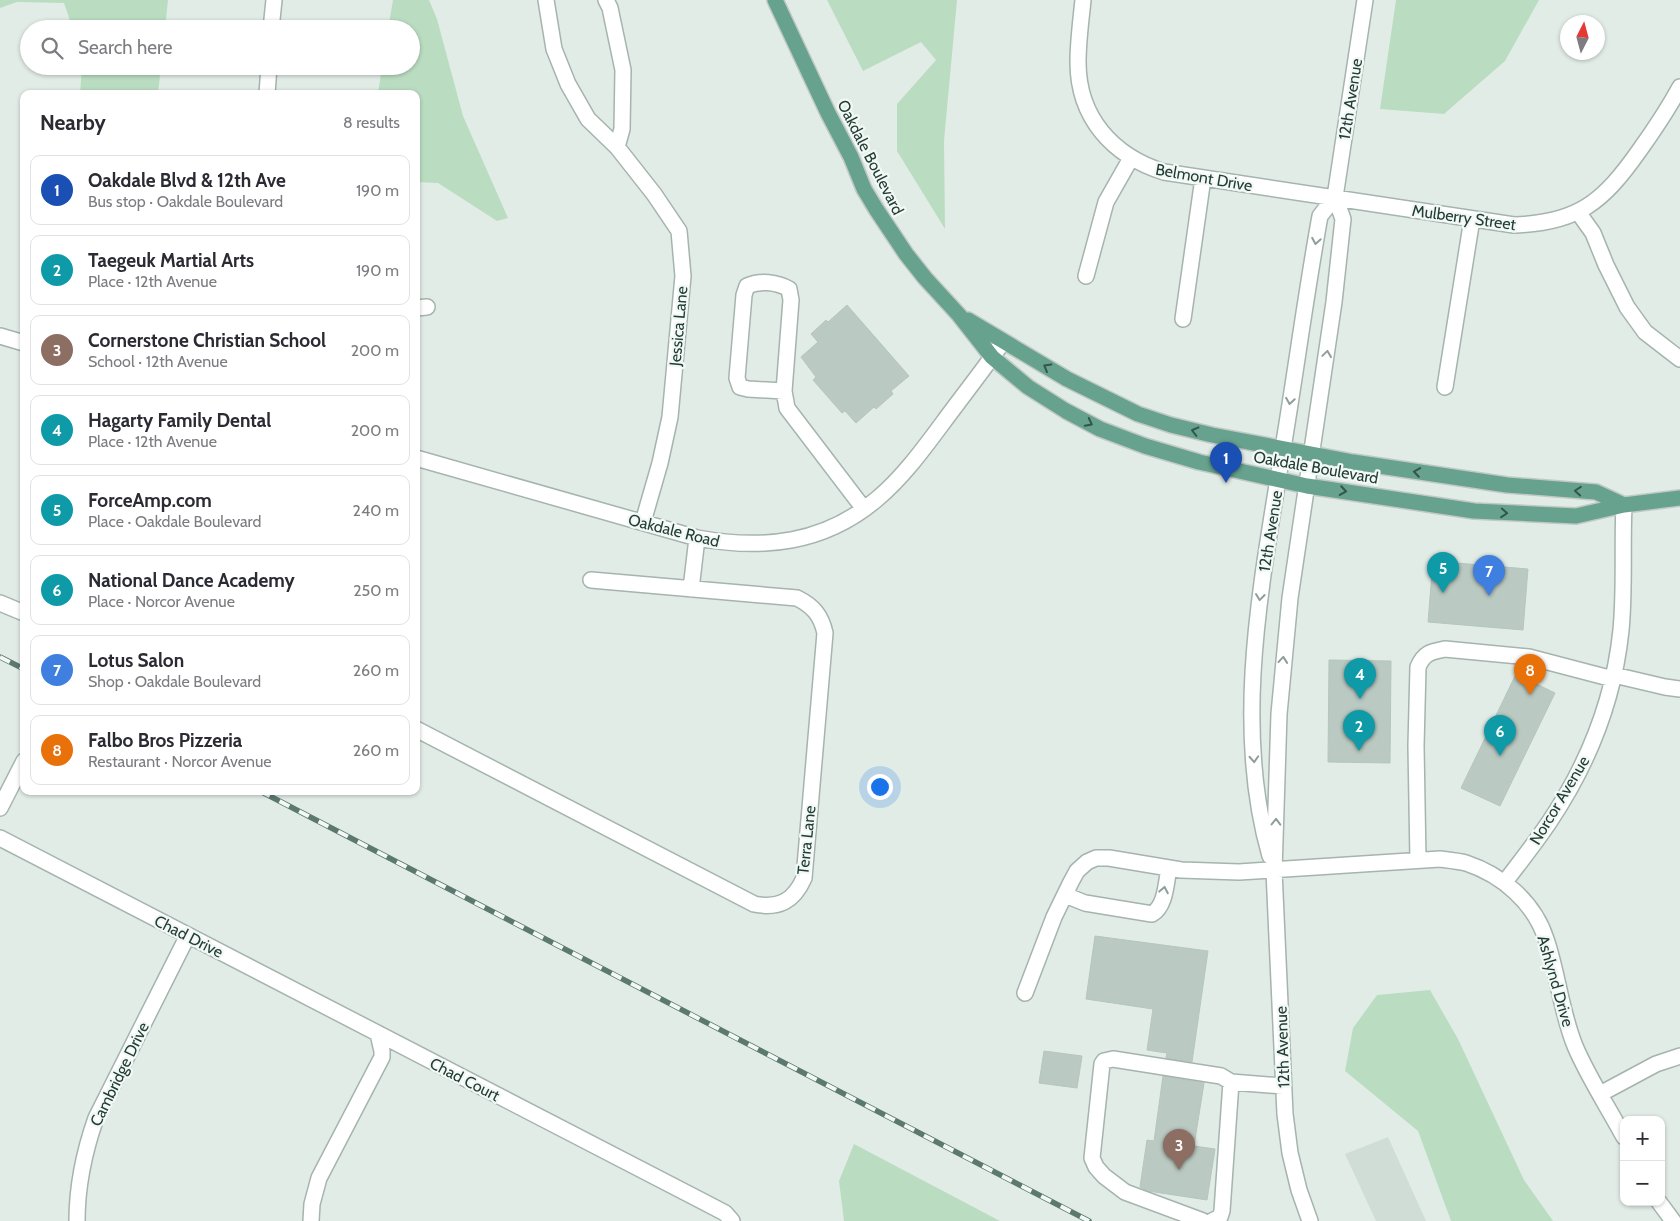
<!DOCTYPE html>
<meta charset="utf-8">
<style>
body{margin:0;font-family:Cabin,sans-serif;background:#f7f7f7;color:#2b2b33}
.controls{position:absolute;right:15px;bottom:15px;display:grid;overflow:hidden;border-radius:10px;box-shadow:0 1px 4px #0004}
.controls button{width:45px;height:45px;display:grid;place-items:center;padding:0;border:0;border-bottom:1px solid #e1e1e2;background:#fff;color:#2b2b33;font:25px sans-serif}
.compass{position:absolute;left:1560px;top:15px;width:45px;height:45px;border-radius:50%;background:#fff;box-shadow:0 1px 4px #0004;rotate:6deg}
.you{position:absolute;left:879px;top:786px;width:18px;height:18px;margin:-12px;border:4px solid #fff;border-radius:50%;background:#1a73e8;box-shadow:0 0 0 8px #1a73e833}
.badge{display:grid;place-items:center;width:32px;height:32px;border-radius:50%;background:#854c45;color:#fff;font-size:16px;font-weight:700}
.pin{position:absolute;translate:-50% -41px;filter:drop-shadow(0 1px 2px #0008)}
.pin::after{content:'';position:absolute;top:26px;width:18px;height:15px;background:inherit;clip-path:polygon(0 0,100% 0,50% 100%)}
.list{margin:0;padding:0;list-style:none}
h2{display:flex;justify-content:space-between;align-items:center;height:65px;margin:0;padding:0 20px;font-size:21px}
h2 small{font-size:16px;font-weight:400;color:#7c7c81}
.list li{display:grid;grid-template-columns:32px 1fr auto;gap:15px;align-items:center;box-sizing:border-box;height:70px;margin:0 10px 10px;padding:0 10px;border:1px solid #e1e1e2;border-radius:10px}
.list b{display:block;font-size:19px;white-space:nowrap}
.list p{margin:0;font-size:16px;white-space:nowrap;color:#7c7c81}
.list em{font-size:16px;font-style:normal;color:#7c7c81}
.icon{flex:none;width:28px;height:28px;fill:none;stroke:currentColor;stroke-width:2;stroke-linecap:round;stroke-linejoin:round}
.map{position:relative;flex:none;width:1680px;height:1221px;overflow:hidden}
.search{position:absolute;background:#fff;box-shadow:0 1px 4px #0004;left:20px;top:20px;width:400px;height:55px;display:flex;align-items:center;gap:12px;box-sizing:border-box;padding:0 18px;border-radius:28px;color:#7c7c81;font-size:19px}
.panel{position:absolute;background:#fff;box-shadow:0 1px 4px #0004;left:20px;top:90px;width:400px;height:705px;border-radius:10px}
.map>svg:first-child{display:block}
.built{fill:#d0dcd6}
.green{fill:#baddc1}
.building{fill:#bacac2;stroke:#b4c6bd}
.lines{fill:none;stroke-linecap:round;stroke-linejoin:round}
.minor-casing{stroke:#a5b4ae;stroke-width:18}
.major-casing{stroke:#c1c9c6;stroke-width:18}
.minor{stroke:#fff;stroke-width:15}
.major{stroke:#66a28e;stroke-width:15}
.rail-casing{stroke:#5c796f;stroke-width:5.5}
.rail{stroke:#f2f8f5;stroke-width:4;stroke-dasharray:11;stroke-linecap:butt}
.oneway{stroke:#909e9a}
.oneway2{stroke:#33564a}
.labels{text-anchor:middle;stroke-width:4.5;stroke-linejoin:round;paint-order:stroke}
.street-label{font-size:16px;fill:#223d34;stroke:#f2f8f5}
</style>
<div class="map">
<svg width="1680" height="1221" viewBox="0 0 1680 1221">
<rect width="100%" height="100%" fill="#e2ece7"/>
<path class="built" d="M1388,1137L1426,1221H1376L1345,1154Z"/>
<path class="green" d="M0,0H168L165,29H73L64,3L17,2L0,8Z
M393,0H429L437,19L463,116L508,218L497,221L438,183L416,182V94H378L382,66H411V29H388Z
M827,0H957L944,141L945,229L897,151V104L936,60L921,42L863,71Z
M1396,0H1539L1505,61L1444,114L1380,109Z
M82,66H161L158,94H80Z
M1430,990L1458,1039L1524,1180L1553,1221H1451L1418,1131L1345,1071L1353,1028L1377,995Z
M854,1144L1000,1221H844L839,1181Z"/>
<path class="building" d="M847,305L909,376L891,391L893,394L876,409L874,407L856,423L845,411L842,413L813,380L816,377L801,357L818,342L811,334L826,320L828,322Z
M1433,561L1528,569L1523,630L1428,622Z
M1329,660L1391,661L1390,763L1328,762Z
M1516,674L1555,693L1500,806L1461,788Z
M1095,936L1208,951L1192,1062L1166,1058L1167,1053L1147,1050L1153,1009L1086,999Z
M1044,1051L1082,1056L1077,1088L1039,1083Z
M1163,1076L1204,1083L1194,1146L1215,1149L1207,1200L1148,1191L1140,1187L1147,1140L1154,1141Z"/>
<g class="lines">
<g class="minor-casing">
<path id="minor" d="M546,0L554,49L568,84L588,119L617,147
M606,0L610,8L623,70L622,129L617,147L654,194L679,231L683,276L670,417L660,463L643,522
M1083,0C1081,20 1078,41 1078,62C1078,118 1113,156 1164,172L1514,225C1578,223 1603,202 1639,151C1654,130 1668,109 1680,87
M271,29L274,0
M267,94L269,66
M1578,212L1593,233L1606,265L1627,307L1645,332L1680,359
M1086,276L1106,202L1131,158
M416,308L427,307
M1183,319L1203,178
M0,336L24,343
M1445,387L1472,219
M784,391L748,389L740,387L737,378L744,295L747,286C760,280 777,282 789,289L791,300L784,391L787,408L864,509
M416,458L697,538C763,550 824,544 877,499C902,478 922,451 942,424C962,397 983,370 1003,342
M691,589L697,538
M0,603L24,613
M1614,675L1665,687L1680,689
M416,729L754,904C779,909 794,901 804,878L825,633C821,615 813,606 797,598L591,580
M0,808L24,761
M0,838L702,1201L725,1213L732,1221
M1270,856C1232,724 1262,581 1283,448C1296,370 1306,293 1320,216L1335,197
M1418,860L1416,746L1418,667C1424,653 1430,652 1445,649L1529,657L1613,679
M1505,882C1520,862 1536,842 1550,821C1588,764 1614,699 1621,630C1625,589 1622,547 1624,505
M1065,895L1085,903L1152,914C1166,906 1166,882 1169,868
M1025,993L1054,917L1071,882L1077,871L1087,862L1096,858H1109L1181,870L1239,872L1440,859C1448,860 1458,861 1466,863C1502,875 1534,902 1546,939C1558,974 1561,1012 1575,1046C1588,1077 1608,1107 1624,1137
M1600,1094L1656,1064L1680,1056
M1659,1202L1673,1221
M77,1221C77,1185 84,1152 96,1118L188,935
M311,1221L312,1204L319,1178L382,1057V1051L378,1034
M1203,1221L1125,1192L1104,1176L1096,1167L1092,1158L1102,1064L1104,1061L1113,1059L1221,1076L1231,1082L1283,1086
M1212,1221L1220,1217L1222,1211L1231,1082
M1310,1221L1299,1190L1290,1153L1285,1114L1274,871L1279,714L1290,598L1334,302L1343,219L1335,197L1365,0"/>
</g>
<g class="major-casing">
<path id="major" d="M775,0L828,113L851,157L864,189L876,209L906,254L925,278L959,315L992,357L1028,387L1066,411L1100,429L1145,446L1199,462L1307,486L1474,511L1576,516L1624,505L1680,498
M968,320L1067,379L1138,414L1171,425L1212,435L1353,462L1507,485L1596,492L1624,505"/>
</g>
<use href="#minor" class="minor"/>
<use href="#major" class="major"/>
<g class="rail-casing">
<path id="rail" d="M0,657L24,669
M260,791L1089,1221"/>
</g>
<use href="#rail" class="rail"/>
</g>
<defs><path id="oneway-chevron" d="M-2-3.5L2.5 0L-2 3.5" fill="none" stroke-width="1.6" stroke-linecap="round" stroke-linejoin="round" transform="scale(1.25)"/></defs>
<g class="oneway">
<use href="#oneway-chevron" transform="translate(1316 241) rotate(100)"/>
<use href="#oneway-chevron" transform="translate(1327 354) rotate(-82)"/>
<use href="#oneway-chevron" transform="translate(1290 401) rotate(99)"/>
<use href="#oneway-chevron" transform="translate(1260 597) rotate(97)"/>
<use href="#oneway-chevron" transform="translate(1283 660) rotate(-85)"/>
<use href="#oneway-chevron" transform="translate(1254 759) rotate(87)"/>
<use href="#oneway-chevron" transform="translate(1276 822) rotate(-89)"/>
<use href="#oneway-chevron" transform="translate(1164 890) rotate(-79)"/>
</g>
<g class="oneway2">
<use href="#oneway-chevron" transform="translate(1047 367) rotate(-150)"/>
<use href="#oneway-chevron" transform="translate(1089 423) rotate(27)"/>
<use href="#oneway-chevron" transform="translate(1195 431) rotate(-166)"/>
<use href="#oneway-chevron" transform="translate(1417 472) rotate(-171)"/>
<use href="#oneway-chevron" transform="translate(1343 491) rotate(9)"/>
<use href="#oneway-chevron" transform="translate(1578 491) rotate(-176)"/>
<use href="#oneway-chevron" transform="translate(1504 513) rotate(4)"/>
</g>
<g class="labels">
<g class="street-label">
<text transform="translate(1350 99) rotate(-81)" y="6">12th Avenue</text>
<text transform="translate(871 157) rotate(63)" y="6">Oakdale Boulevard</text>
<text transform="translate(1204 177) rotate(10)" y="6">Belmont Drive</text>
<text transform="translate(1464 217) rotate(8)" y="6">Mulberry Street</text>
<text transform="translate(678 326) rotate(-85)" y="6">Jessica Lane</text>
<text transform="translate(1316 467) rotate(10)" y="6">Oakdale Boulevard</text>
<text transform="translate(674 530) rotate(14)" y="6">Oakdale Road</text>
<text transform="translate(1270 531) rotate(-81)" y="6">12th Avenue</text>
<text transform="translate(1559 800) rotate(-59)" y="6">Norcor Avenue</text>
<text transform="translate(806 840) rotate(-84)" y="6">Terra Lane</text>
<text transform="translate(189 936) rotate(27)" y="6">Chad Drive</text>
<text transform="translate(1556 981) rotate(74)" y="6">Ashlynd Drive</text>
<text transform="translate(1282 1047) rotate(-92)" y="6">12th Avenue</text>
<text transform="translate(119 1074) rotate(-64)" y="6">Cambridge Drive</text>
<text transform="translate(465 1079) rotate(27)" y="6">Chad Court</text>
</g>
</g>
</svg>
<div class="controls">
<button>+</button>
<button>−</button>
</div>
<svg class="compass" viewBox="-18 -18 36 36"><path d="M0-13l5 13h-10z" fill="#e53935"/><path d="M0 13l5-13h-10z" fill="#7c7c81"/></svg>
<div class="you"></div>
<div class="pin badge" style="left:1226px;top:483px;background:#1a4fb4">1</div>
<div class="pin badge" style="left:1359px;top:751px;background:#0f9aa8">2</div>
<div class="pin badge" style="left:1179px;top:1170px;background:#8d6e63">3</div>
<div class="pin badge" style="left:1360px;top:699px;background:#0f9aa8">4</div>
<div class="pin badge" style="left:1443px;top:593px;background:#0f9aa8">5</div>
<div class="pin badge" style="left:1500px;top:756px;background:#0f9aa8">6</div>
<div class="pin badge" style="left:1489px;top:596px;background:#3f7fe0">7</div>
<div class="pin badge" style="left:1530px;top:695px;background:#e8710a">8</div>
<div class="search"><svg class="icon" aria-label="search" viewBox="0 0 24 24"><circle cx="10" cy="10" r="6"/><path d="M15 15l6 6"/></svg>Search here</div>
<section class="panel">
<h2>Nearby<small>8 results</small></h2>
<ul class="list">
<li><span class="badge" style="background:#1a4fb4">1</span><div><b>Oakdale Blvd &amp; 12th Ave</b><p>Bus stop · Oakdale Boulevard</p></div><em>190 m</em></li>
<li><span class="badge" style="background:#0f9aa8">2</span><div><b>Taegeuk Martial Arts</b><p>Place · 12th Avenue</p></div><em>190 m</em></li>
<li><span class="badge" style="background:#8d6e63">3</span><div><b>Cornerstone Christian School</b><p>School · 12th Avenue</p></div><em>200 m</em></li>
<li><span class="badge" style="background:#0f9aa8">4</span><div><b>Hagarty Family Dental</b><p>Place · 12th Avenue</p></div><em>200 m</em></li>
<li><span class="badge" style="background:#0f9aa8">5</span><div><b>ForceAmp.com</b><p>Place · Oakdale Boulevard</p></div><em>240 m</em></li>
<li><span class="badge" style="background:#0f9aa8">6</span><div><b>National Dance Academy</b><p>Place · Norcor Avenue</p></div><em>250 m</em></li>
<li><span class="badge" style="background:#3f7fe0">7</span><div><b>Lotus Salon</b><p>Shop · Oakdale Boulevard</p></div><em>260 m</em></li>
<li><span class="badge" style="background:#e8710a">8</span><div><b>Falbo Bros Pizzeria</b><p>Restaurant · Norcor Avenue</p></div><em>260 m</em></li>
</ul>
</section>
</div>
